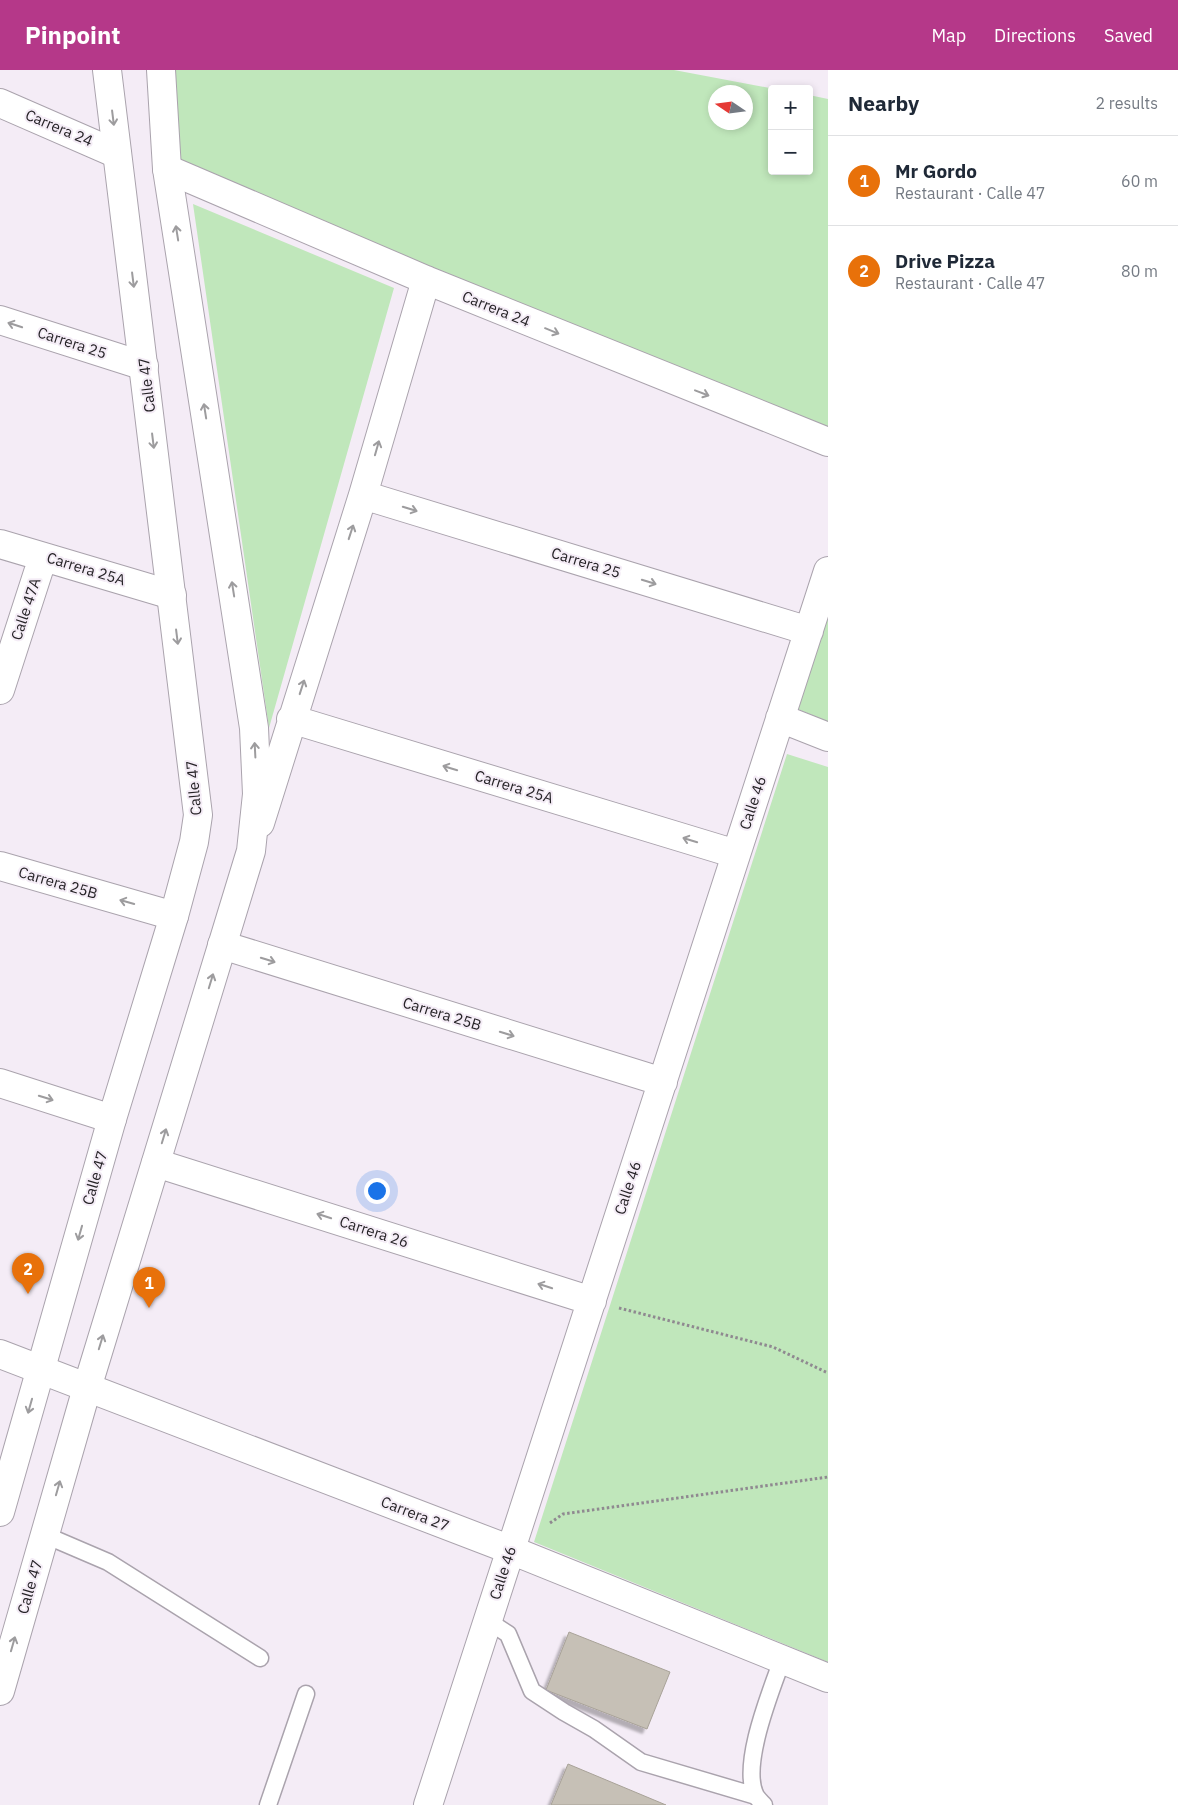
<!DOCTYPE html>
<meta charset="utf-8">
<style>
body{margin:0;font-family:"IBM Plex Sans",sans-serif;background:#f2f2f3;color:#1f2937}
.controls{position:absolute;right:15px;top:15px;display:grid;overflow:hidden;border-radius:5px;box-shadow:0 2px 8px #0003}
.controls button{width:45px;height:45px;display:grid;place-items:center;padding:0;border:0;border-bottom:1px solid #e0e1e3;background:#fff;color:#1f2937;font:25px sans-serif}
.compass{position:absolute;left:708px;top:15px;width:45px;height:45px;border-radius:50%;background:#fff;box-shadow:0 2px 8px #0003;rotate:283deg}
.you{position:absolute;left:376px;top:1120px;width:18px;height:18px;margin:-12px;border:4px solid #fff;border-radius:50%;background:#1a73e8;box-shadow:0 0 0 8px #1a73e833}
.badge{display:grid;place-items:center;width:32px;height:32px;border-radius:50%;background:#b53889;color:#fff;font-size:16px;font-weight:700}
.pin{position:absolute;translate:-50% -41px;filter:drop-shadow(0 1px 2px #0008)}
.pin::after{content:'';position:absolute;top:26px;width:18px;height:15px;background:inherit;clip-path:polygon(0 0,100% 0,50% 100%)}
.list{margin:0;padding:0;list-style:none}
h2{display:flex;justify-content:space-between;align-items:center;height:65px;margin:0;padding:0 20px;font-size:21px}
h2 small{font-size:16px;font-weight:400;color:#747a83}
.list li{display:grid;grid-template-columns:32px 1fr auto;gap:15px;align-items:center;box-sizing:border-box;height:90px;padding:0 20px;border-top:1px solid #e0e1e3}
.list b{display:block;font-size:19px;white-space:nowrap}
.list p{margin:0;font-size:16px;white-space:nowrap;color:#747a83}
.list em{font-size:16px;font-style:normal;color:#747a83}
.map{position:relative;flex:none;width:828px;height:1735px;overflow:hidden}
header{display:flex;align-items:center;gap:30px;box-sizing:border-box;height:70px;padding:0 25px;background:#b53889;color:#fff}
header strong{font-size:24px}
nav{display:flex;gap:28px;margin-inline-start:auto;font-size:18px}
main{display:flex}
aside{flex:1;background:#fff}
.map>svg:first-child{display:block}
.green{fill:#c0e7bb;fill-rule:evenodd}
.building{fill:#c6c0b6;stroke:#a8a298;filter:url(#shadow)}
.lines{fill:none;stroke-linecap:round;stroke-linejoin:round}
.service-casing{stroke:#aaa3ad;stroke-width:19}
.minor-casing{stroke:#aaa3ad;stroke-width:30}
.secondary-casing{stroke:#aaa3ad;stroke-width:30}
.path{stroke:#8f8990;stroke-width:3;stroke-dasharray:2.5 2.5;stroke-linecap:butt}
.service{stroke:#fff;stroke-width:16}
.minor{stroke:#fff;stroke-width:28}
.secondary{stroke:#fff;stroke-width:28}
.oneway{stroke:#9d9c9e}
.labels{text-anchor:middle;stroke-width:4;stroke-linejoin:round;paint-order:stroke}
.street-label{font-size:15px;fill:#262327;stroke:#f4ecf6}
</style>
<header>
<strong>Pinpoint</strong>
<nav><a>Map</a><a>Directions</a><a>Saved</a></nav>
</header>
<main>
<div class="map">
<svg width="828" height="1735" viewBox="0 0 828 1735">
<defs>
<filter id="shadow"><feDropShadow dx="-4.5" dy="4.5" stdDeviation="1" flood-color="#0004"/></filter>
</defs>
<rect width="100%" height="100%" fill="#f4ecf6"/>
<path class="green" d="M161,0H674L775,19H772V101H809V25L828,29V371L167,99ZM716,22H746V52H716Z
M193,134L394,218L269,658Z
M828,537V652L793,637Z
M787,684L828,697V1592L534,1472Z"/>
<path class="building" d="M569,1562L670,1602L647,1659L546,1620Z
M568,1694L666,1735H551Z"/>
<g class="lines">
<g class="service-casing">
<path id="service" d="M45,1465L108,1492L260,1588
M488,1551L508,1564L532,1621L564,1642L594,1659L641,1692L756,1726
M268,1735L306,1624
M764,1735C762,1733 758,1729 756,1726C740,1696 771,1621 782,1590"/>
</g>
<g class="minor-casing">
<path id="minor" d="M0,33L117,84
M167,99L426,210L828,372
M0,250L144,296
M363,425L809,561
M0,474L172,525
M0,620L43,487
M780,648L828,667
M291,649L736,784
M260,753L363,425L426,210
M0,796L174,846
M222,875L663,1012
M0,1013L112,1049
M156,1093L592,1231
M0,1284L511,1480L828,1608
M428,1735L828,501"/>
</g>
<g class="secondary-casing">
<path id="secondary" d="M0,1442L112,1049L174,846L194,772L198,745L107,0
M0,1621L87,1318L251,781L257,724L254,658L167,99L161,0"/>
</g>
<path class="path" d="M619,1238L773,1277L828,1303
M550,1453L563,1444L828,1407"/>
<use href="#service" class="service"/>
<use href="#minor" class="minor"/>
<use href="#secondary" class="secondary"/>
</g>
<defs><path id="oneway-shaft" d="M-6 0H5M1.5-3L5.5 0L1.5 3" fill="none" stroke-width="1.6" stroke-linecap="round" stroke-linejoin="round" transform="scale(1.25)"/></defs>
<g class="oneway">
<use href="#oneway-shaft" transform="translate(113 48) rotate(83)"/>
<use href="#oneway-shaft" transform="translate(177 163) rotate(-99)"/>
<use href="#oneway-shaft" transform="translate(133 210) rotate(83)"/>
<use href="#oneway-shaft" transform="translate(15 255) rotate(-162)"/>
<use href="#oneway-shaft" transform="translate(552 261) rotate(22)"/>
<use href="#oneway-shaft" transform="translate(702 323) rotate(21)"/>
<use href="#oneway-shaft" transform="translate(205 341) rotate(-99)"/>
<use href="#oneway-shaft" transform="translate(153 371) rotate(83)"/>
<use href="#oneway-shaft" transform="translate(377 378) rotate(-74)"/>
<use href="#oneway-shaft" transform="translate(410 439) rotate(17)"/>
<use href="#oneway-shaft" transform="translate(351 462) rotate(-72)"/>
<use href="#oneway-shaft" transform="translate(649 512) rotate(17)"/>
<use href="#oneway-shaft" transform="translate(233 519) rotate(-99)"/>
<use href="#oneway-shaft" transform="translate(177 567) rotate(83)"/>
<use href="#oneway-shaft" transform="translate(302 617) rotate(-72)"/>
<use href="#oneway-shaft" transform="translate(255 680) rotate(-93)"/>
<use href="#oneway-shaft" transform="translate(450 698) rotate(-163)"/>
<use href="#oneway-shaft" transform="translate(690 770) rotate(-163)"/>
<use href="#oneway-shaft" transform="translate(127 832) rotate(-164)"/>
<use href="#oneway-shaft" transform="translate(268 890) rotate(17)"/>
<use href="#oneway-shaft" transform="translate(211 911) rotate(-73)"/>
<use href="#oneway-shaft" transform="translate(507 964) rotate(17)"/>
<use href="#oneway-shaft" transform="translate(46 1028) rotate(17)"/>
<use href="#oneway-shaft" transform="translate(164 1066) rotate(-73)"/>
<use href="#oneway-shaft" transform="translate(324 1146) rotate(-162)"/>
<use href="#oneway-shaft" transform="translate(80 1163) rotate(106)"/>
<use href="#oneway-shaft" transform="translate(545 1216) rotate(-162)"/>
<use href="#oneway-shaft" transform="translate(101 1272) rotate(-73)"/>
<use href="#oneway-shaft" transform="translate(30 1336) rotate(106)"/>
<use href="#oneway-shaft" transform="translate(58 1418) rotate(-74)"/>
<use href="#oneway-shaft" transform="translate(13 1574) rotate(-74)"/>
</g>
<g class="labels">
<g class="street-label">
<text transform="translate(59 58) rotate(23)" y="5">Carrera 24</text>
<text transform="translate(496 239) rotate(22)" y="5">Carrera 24</text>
<text transform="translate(72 273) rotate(18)" y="5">Carrera 25</text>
<text transform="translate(147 315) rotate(-97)" y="5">Calle 47</text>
<text transform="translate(586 493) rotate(17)" y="5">Carrera 25</text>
<text transform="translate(86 499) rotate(17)" y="5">Carrera 25A</text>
<text transform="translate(26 539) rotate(-72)" y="5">Calle 47A</text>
<text transform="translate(514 717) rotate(17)" y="5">Carrera 25A</text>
<text transform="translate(194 718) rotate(-95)" y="5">Calle 47</text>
<text transform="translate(753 733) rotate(-72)" y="5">Calle 46</text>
<text transform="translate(58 813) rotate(16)" y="5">Carrera 25B</text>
<text transform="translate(442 944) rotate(17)" y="5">Carrera 25B</text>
<text transform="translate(95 1108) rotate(-74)" y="5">Calle 47</text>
<text transform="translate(628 1118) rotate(-72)" y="5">Calle 46</text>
<text transform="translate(374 1162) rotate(18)" y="5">Carrera 26</text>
<text transform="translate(415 1444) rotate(21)" y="5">Carrera 27</text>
<text transform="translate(503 1503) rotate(-72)" y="5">Calle 46</text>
<text transform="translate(30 1517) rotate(-74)" y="5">Calle 47</text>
</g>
</g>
</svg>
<div class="controls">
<button>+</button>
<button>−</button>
</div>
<svg class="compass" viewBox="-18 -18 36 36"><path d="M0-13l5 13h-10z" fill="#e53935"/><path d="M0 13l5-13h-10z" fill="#747a83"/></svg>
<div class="you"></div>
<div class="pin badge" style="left:149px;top:1238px;background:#e8710a">1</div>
<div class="pin badge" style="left:28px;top:1224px;background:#e8710a">2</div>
</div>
<aside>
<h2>Nearby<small>2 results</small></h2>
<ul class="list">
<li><span class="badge" style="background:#e8710a">1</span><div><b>Mr Gordo</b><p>Restaurant · Calle 47</p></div><em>60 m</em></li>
<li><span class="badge" style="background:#e8710a">2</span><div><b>Drive Pizza</b><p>Restaurant · Calle 47</p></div><em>80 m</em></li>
</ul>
</aside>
</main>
